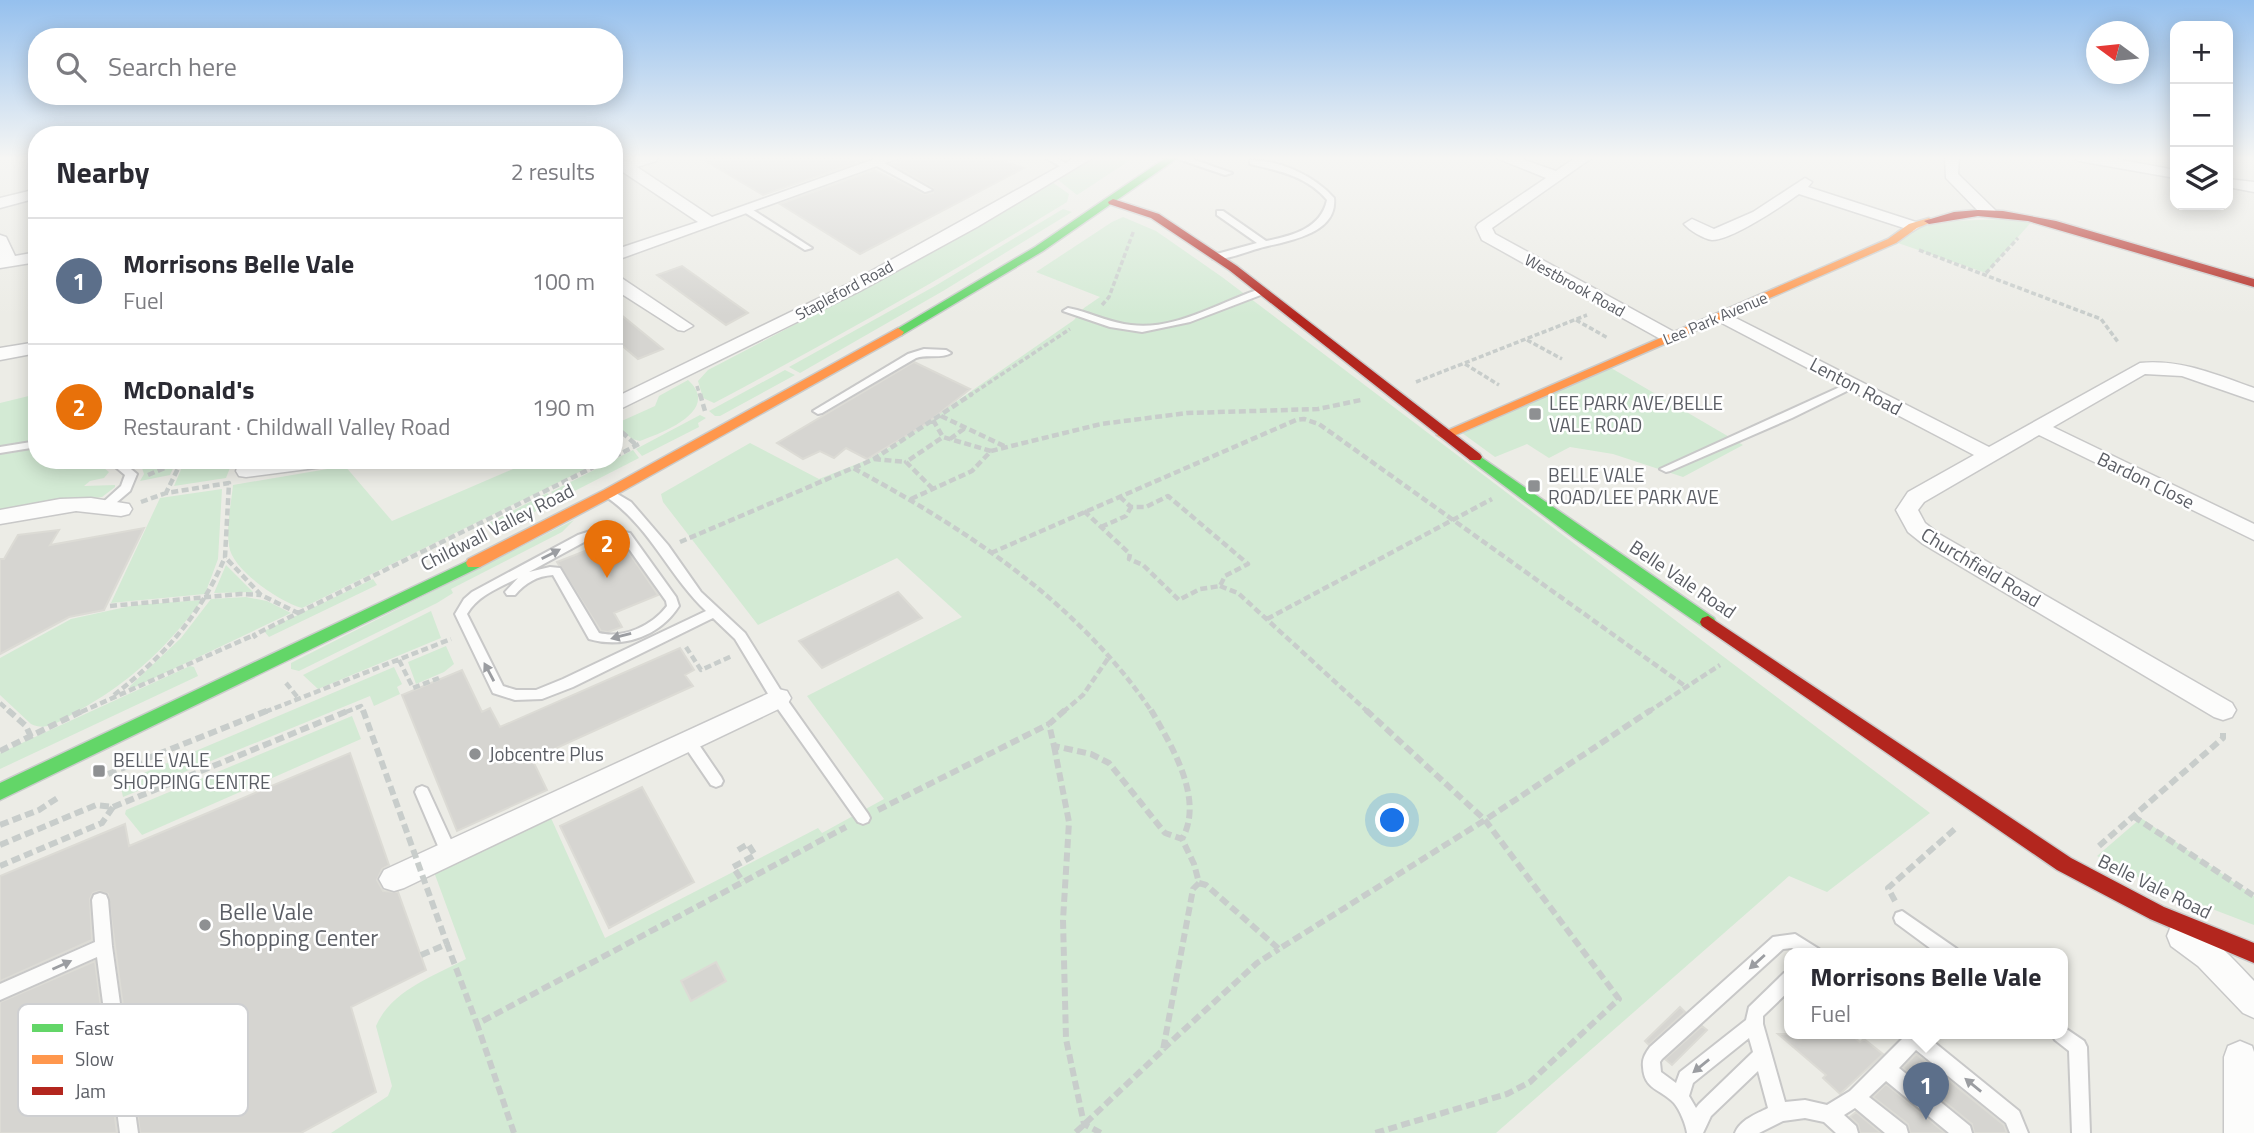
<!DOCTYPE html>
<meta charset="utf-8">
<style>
body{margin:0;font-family:"Titillium Web",sans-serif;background:#f2f2f3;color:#2b2b33}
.controls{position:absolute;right:21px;top:21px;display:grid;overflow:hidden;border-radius:14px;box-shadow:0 4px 18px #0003}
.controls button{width:63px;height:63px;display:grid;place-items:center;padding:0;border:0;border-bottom:2px solid #e1e1e2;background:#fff;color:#2b2b33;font:35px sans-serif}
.compass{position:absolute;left:2086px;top:21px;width:63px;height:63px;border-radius:50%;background:#fff;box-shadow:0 4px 18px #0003;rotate:285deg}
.you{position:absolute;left:1393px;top:821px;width:24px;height:24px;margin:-18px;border:5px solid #fff;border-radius:50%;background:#1a73e8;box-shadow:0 0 0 10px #1a73e833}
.badge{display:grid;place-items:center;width:46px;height:46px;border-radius:50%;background:#111827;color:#fff;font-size:23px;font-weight:700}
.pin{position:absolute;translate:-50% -58px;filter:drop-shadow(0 2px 4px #0008)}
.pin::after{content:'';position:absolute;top:37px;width:24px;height:21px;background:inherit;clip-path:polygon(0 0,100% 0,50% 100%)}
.popup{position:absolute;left:1784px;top:948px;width:284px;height:91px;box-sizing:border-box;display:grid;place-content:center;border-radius:14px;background:#fff;filter:drop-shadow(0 2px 5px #0005);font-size:23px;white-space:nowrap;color:#7c7c81}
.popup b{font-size:26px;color:#2b2b33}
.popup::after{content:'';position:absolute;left:50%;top:100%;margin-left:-14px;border:14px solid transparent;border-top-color:#fff}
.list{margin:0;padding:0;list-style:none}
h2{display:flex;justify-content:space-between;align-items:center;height:91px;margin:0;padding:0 28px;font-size:30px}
h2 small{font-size:23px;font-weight:400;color:#7c7c81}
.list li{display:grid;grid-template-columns:46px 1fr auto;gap:21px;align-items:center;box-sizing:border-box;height:126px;padding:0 28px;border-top:2px solid #e1e1e2}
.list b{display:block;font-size:26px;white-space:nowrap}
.list p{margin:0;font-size:23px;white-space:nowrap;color:#7c7c81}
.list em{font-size:23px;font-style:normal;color:#7c7c81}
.icon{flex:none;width:38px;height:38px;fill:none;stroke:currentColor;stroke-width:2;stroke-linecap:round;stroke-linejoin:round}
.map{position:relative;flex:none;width:2254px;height:1133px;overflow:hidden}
.search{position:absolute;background:#fff;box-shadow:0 4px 18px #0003;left:28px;top:28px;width:595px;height:77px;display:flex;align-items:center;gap:18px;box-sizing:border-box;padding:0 24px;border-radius:28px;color:#7c7c81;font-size:26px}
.panel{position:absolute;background:#fff;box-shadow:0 4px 18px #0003;left:28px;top:126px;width:595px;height:343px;border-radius:28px}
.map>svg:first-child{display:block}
.green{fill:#d3ead4}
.building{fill:#d6d5d1;stroke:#dcdbd5;stroke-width:2}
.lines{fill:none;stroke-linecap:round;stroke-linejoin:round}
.lane-casing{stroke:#c8c8c8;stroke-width:4}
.street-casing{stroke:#c8c8c8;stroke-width:3}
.fast-casing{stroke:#cacbcb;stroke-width:3}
.slow-casing{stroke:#cacbcb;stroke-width:3}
.jam-casing{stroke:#cacbcb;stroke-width:3}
.path-far2{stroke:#c8cdcb;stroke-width:3.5;stroke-dasharray:5 2.5;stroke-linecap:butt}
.path-far1{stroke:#c8cdcb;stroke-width:4.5;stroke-dasharray:7 3.5;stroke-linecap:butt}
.path{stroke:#c8cdcb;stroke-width:6;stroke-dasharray:9 4.5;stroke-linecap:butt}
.lane{fill:#fcfcfb;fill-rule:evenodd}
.street{fill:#fcfcfb;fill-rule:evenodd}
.fast{fill:#63d668;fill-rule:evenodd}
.slow{fill:#ff974d;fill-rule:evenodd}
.jam{fill:#b3261e;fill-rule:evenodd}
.path-bridge-far1{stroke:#c8cdcb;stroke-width:4.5;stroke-dasharray:7 3.5;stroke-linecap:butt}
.path-bridge{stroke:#c8cdcb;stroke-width:6;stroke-dasharray:9 4.5;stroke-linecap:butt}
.oneway{fill:#9b9da1}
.poi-dot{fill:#8e9092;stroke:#fff;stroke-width:2.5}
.labels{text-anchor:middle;stroke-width:5;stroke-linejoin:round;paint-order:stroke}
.far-street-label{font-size:16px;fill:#5b5e65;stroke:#fff}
.street-label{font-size:19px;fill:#5b5e65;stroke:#fff}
.poi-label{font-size:19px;fill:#5b5e65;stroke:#fff;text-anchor:start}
.near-poi-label{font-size:23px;fill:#5b5e65;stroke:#fff;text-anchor:start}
.key{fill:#fff;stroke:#cecfd1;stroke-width:2}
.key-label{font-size:19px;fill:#5b5e65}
</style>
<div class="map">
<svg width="2254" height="1133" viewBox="0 0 2254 1133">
<rect width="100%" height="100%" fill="#ecece6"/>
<path class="green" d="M1094,157H1135L1077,195L1057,179Z
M1052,182L1069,194L1067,202C952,273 834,339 714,403L703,398L698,381L708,370L872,284Z
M1063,209L1072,212L943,291L800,373L789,367L935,286Z
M1123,217L1156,231L1222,277L1930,813L1827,892L1789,876L1496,1133H331L388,1096L392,1086L376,1026C392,990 432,977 466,959L434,872L551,818L605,938L818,828L822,833L884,799L807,696L962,617L897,558L758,625L663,502L661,494L750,443L819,479L867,460L892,446L1074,320L1084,308L1100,297L1036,272L1112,222Z
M2035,218L1986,273L1892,241L1924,222Z
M1606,365L1743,445L1683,477L1613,454L1570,447L1549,458L1527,444L1495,457L1458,430Z
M785,370L795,375L720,416H715L709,411Z
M688,380C721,410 665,432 640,441L632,439L615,424L655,406L659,396Z
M37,394V441L0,447V403Z
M700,415L706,418L698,423L699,427L642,456L636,449Z
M37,448V460H94L109,472L104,478L90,481L84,486L115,485V487L102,497L0,511V454Z
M633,450L639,458L559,499L551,492Z
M134,460H177L170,475L140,481L144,474L142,468Z
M185,460H233L226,478L174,486Z
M534,460H604L302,608C280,602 232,570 229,546C226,527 231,505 233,485L345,466L392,521Z
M222,489L218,559L205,594L111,603L160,498Z
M547,493L556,501L495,532L487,524Z
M574,520L562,532L451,589L453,593L437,603L299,671L291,669V663Z
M226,565L253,592L214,593Z
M373,579L377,585L269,637L264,631Z
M246,597L267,601L291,613L131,689L129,687L181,638L211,599Z
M202,600C167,648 128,684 76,712C62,720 47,732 31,724L0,695V658L71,619L135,605Z
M431,611L441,638L318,689L303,675Z
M446,646L454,664L444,672L416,684L408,662Z
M190,666L194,667L198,676L0,769V753Z
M394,667L402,684L397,687L400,694L374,706L370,696L123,797L120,783Z
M352,716L361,739L142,835L125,814L126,810Z
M2141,818L2254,896V925L2165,891L2097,856Z"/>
<path class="building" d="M699,157H851L859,162L763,195Z
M913,157H992L1024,168L860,254L780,204L874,170L924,194L933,193V188L892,164Z
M682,266L748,313L726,325L657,275Z
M614,309L663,349L638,359L614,339Z
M914,362L970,389L926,424L867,459L846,448L834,458L820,451L803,459L777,443Z
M144,528L104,610L69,617L0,654V559H4L18,535L59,530L50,545Z
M613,540L621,541L658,595L614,613L622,627L608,632L601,631L557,562Z
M898,592L922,618L822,668L799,641Z
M680,648L694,670L685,675L693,686L532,759L547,790L457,831L402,695L462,670L482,712L490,708L500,727Z
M350,753L389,865L382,869L377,880L383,891L398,892L426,970L351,1007L376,1092L301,1133H140L108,894L99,891L93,893L90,899L92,940L0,981V876L125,824L129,846Z
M642,787L694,882L609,928L560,826Z
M95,961L117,1133H0V1002Z
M716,962L726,981L691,1001L681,981Z
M1680,1007L1685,1012L1649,1045L1645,1041Z
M1702,1026L1707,1030L1672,1065L1665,1059Z
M1778,1034H1850L1860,1042L1864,1039L1883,1054L1840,1094L1823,1078L1826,1075Z
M1916,1054L2004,1125L2007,1133H1974L1972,1124L1903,1068Z
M1886,1084L1945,1133H1910L1908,1124L1873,1097Z
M1856,1112L1881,1133H1860L1858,1124L1850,1117Z"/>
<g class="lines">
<g class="lane-casing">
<path id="lane" d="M1044,157H1055L1074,168L1067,170Z
M1172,157H1186L1232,173L1225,175Z
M1250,160C1280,160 1315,176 1334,198C1338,235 1285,241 1260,248C1245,252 1228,260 1213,259V255L1257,243L1217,215V211H1223L1266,241C1291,236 1321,229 1327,200C1307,176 1279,171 1250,164Z
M875,161H881L932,190L925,192L875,165Z
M747,207L750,208L812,248L805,250L744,212V208Z
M1263,288L1268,291L1266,293L1190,322L1142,332L1110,327L1063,311L1068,308L1077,310C1095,315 1112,323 1131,325C1176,331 1221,301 1263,288Z
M924,349L946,350L951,353C942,359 927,354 916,358L822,413L818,414L813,411L908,354Z
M1853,381L1857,382V386L1792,418L1670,471L1666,472L1660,469Z
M37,441V447L0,453V447Z
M107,460H120L137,474L130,491L110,508L106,509L100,505L121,486L125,475Z
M609,489L631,502L668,545L701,592L745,633L783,694L868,814L870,818L868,822L863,824L858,822L773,702L735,639L713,618L573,687L542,699L515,700L493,693L455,614L464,599L472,592L578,535L600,528L630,533L676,597L679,606C660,636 623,649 589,639L553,575C537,576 525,583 515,595H507L505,592L518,578C499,588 478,595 467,614L503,686L516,690H536L563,679L706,611C668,575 650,526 605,496L603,493ZM601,536L622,539L666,601L667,606C652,626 623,639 599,633L560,568L550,567L529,572L586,541Z
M688,735L693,736L721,777L723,781L721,785L716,787L711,785L683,744L681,740L683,736Z
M422,786L427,788L429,792L457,853L454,858L449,859L444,858L441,853L415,792L417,788Z
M100,893L106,895L108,900L112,946L138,1133H120L97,957L0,1000V984L95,942L92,900L94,895Z
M1902,911L1957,949L1959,954H1938L1896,923L1894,918L1896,913Z
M1795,934L1819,949L1821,954H1800L1792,948L1783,949L1662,1059L1660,1062L1661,1072L1676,1083L1680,1072L1746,1020L1749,1007L1784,973L1790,971V990L1763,1016V1024L1785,1102L1805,1100L1827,1105L1850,1091L1907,1034H1924L2019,1111L2028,1133H2010L2006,1123L1916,1050L1899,1068L1970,1126L1972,1133H1949L1886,1081L1869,1097L1906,1126L1908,1133H1885L1855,1108L1844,1115L1856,1126L1858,1133H1836L1824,1122L1805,1118L1783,1121L1759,1133H1735C1740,1120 1756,1114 1768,1108L1758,1071L1711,1116L1703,1133H1687C1686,1125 1680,1110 1674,1103C1661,1089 1644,1090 1643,1067C1642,1059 1645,1054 1650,1047L1773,937ZM1749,1038L1753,1052L1699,1104L1696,1108L1689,1096L1693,1083Z
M2062,1026L2084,1041L2087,1047L2090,1133H2072L2069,1051L2055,1040L2052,1034H2062Z"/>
</g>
<g class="street-casing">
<path id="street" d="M638,157H658L656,161L637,167L712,217L880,157H902L614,261V250L698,222L623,172L614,174V165Z
M1076,157H1094L977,227L860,291L614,412V398L848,284Z
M1494,157H1516L1556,171L1576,157H1593L1492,228L1495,234L1676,333L1679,337L1676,341H1664L1482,240L1476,227L1478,224L1546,178Z
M1945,157H1959L1958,174L1995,210L1997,213L1995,216H1983L1946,178Z
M2072,157H2106L2175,170V178L2079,161Z
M1805,178L1812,182L1808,187L1919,223L1921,226L1913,231L1907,229L1799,194C1782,206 1732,240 1712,240C1704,239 1689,230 1684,224L1692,219L1714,229L1753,212Z
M2228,179L2254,182V192L2228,187Z
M37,189V198L0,208V198Z
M0,235L6,237L15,256L37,252V262L0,268Z
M614,276L620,277L693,326L684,331L678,330L614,289Z
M1722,311L1989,447L2140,363C2180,359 2217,375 2254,388V401L2182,376L2145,374L2053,427L2254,524V540L2039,435L1924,502L1918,510L1925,523L1939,534L2232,703L2236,710L2232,717L2223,720L2214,717L1923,544L1908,532L1896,510L1908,492L1974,455L1716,320L1713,316Z
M37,342V353L0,360V348Z
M240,460H260L259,463L341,460L338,464L331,466L246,477L239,476L236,471Z
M91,498L129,504L132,509L129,514L121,516L76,511L0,524V510L60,499Z
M778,689L787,691L791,698L787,705L404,888L394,891L384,888L379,879L384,870Z
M2182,923C2211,933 2233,959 2254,981V1018L2243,1013L2198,966L2171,946L2167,936L2171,926Z
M2240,1041L2252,1046L2254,1052V1133H2224V1057L2228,1046Z"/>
</g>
<g class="fast-casing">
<path id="fast" d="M1167,157H1179L1043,251L902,335H894L892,332L1035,247Z
M1475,453L1714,618L1716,622L1714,626H1702L1574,538L1470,460L1468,457L1470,454Z
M474,558L480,559L482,563L480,567L0,800V783Z"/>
</g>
<g class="slow-casing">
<path id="slow" d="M1929,218L1934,221L1917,228L1896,243L1449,438L1444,439L1437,435L1888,239L1909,224Z
M898,328L904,332L902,335L614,496L480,567H468L466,563L468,559L604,490Z"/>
</g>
<g class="jam-casing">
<path id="jam" d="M1113,199L1159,214L1237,266L1480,454L1482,457L1480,460H1470L1229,270L1151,218L1109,204L1108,202Z
M1978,210L2003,211L2056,221L2254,279V287L2028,221L1978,216L1929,224L1924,221L1954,212Z
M1708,616L2071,858L2164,907L2254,943V963L2150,919L2057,870L1702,626L1700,622L1702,618Z"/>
</g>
<path class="path-far2" d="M1919,250L2101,319L2118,342
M1986,273L2018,238
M1102,305L1109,297L1134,230
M1576,320L1608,338
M1527,340L1562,359
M1465,364L1499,385
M1416,382L1587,315
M697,386L700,396
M969,396L1070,329"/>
<path class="path-far1" d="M700,394L705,411
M941,416L1006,447
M933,420L943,437
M614,425L634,443L635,448
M950,439L965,428
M614,457L641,443
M874,459L906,462
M182,460L166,493L229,483L225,557L261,595L298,613L254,635L256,638
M854,468L874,459L972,394
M148,475L181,461
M933,489L906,462L943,437L991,451
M911,499L972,471L991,451L1101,424L1187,413L1318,409L1361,400
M141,502L166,493
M1084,511L1130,554L1129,559L1143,565L1179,600L1200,589L1220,586L1225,576L1248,564L1168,496L1146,507H1131L1119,496
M1101,527L1126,516L1131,507
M680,542L853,468C966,529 1079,603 1152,712
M991,553L1296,420L1304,419L1319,424L1685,686
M1220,586L1238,593L1368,712
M110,606L240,594L261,595
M298,613L608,460
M1267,619L1492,499
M686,647L701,670L732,656
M399,660L413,688L439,678
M286,683L299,699
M114,695C163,657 201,615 225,557
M0,703L10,712
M81,712L254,635
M265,712L451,639
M1063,712L1083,695L1109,657
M1648,712L1720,665"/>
<path class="path" d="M8,710L26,726L31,737
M1065,710L1049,724L1054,746L1091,754L1109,763L1165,833L1182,839L1194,864L1199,883L1193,889L1163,1050L1075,1133
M1151,710C1171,745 1205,799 1182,839
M1366,710L1485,820L1619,999L1530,1082L1507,1094L1375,1133
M1054,746L1069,822L1063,920L1066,1039L1084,1124L1101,1133
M0,751L84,710
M108,774L269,710
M878,810L1049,724
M2133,816L2254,896
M0,825L39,810L59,797
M0,845L96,805L113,807L102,823L0,866
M2099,846L2223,738V733
M738,850L748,844L755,855L733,867L743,882
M1199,883L1206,885L1279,949L1485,820L1651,710
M1895,901L1888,888L1957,827
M421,955L447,944L477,1024
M1163,1049L1257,963L1279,949
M514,1133L477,1024L846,827"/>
<use href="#lane" class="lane"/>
<use href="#street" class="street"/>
<use href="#fast" class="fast"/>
<use href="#slow" class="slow"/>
<use href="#jam" class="jam"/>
<path class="path-bridge-far1" d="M346,712L361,706L363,712"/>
<path class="path-bridge" d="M363,710L447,944
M113,807L350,710"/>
</g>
<defs><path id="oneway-solid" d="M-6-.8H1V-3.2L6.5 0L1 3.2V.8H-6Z" transform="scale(1.75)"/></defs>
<g class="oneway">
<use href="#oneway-solid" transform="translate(551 554) rotate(-27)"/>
<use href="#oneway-solid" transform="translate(621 636) rotate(165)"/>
<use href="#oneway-solid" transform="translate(489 672) rotate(-118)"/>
<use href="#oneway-solid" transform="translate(1757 962) rotate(138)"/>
<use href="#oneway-solid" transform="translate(62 965) rotate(-24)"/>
<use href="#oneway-solid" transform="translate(1701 1066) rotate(141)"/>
<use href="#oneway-solid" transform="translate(1973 1085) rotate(-141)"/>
</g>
<linearGradient id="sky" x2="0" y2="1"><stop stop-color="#95c0ee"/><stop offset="0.5" stop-color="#f6f6f4"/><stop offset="1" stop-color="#f6f6f4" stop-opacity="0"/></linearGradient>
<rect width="2254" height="316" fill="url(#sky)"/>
<g class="poi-dot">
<rect x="1528" y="407" width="14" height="14" rx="3.5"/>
<rect x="1527" y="479" width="14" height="14" rx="3.5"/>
<circle cx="475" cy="754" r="7"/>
<rect x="92" y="764" width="14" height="14" rx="3.5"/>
<circle cx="205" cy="925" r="7"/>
</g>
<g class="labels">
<g class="far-street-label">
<text transform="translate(1575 285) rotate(29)" y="6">Westbrook Road</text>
<text transform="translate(844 290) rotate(-28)" y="6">Stapleford Road</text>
<text transform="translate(1715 318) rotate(-23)" y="6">Lee Park Avenue</text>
</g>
<g class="street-label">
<text transform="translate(1856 386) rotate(28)" y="7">Lenton Road</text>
<text transform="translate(2146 480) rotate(26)" y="7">Bardon Close</text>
<text transform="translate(497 527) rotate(-27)" y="7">Childwall Valley Road</text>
<text transform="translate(1981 567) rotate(31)" y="7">Churchfield Road</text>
<text transform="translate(1683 579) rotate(34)" y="7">Belle Vale Road</text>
<text transform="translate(2155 886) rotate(26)" y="7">Belle Vale Road</text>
</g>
<g class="poi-label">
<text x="1549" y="410">LEE PARK AVE/BELLE<tspan x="1549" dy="22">VALE ROAD</tspan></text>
<text x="1548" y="482">BELLE VALE<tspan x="1548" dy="22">ROAD/LEE PARK AVE</tspan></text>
<text x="489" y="761">Jobcentre Plus</text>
<text x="113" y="767">BELLE VALE<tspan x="113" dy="22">SHOPPING CENTRE</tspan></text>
</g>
<g class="near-poi-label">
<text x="219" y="920">Belle Vale<tspan x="219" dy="26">Shopping Center</tspan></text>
</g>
</g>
<rect x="18" y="1004" width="230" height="112" rx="10" class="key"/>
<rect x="32" y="1024" width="31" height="8" fill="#63d668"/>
<rect x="32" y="1055" width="31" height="9" fill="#ff974d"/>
<rect x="32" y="1087" width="31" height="8" fill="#b3261e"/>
<g class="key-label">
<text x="75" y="1035">Fast</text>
<text x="75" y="1066">Slow</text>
<text x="75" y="1098">Jam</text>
</g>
</svg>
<div class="controls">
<button>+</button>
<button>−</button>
<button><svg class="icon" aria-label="layers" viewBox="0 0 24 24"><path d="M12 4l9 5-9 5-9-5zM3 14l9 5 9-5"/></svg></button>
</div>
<svg class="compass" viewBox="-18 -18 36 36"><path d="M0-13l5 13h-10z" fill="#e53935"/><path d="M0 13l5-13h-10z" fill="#7c7c81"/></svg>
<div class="you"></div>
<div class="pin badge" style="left:1926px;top:1120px;background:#5c6f8a">1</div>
<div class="popup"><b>Morrisons Belle Vale</b>Fuel</div>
<div class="pin badge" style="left:607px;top:578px;background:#e8710a">2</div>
<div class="search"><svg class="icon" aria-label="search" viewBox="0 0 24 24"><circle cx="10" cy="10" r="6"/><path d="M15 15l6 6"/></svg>Search here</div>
<section class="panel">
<h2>Nearby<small>2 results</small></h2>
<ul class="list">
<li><span class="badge" style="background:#5c6f8a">1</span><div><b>Morrisons Belle Vale</b><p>Fuel</p></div><em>100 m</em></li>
<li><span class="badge" style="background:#e8710a">2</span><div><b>McDonald's</b><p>Restaurant · Childwall Valley Road</p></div><em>190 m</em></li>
</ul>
</section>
</div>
